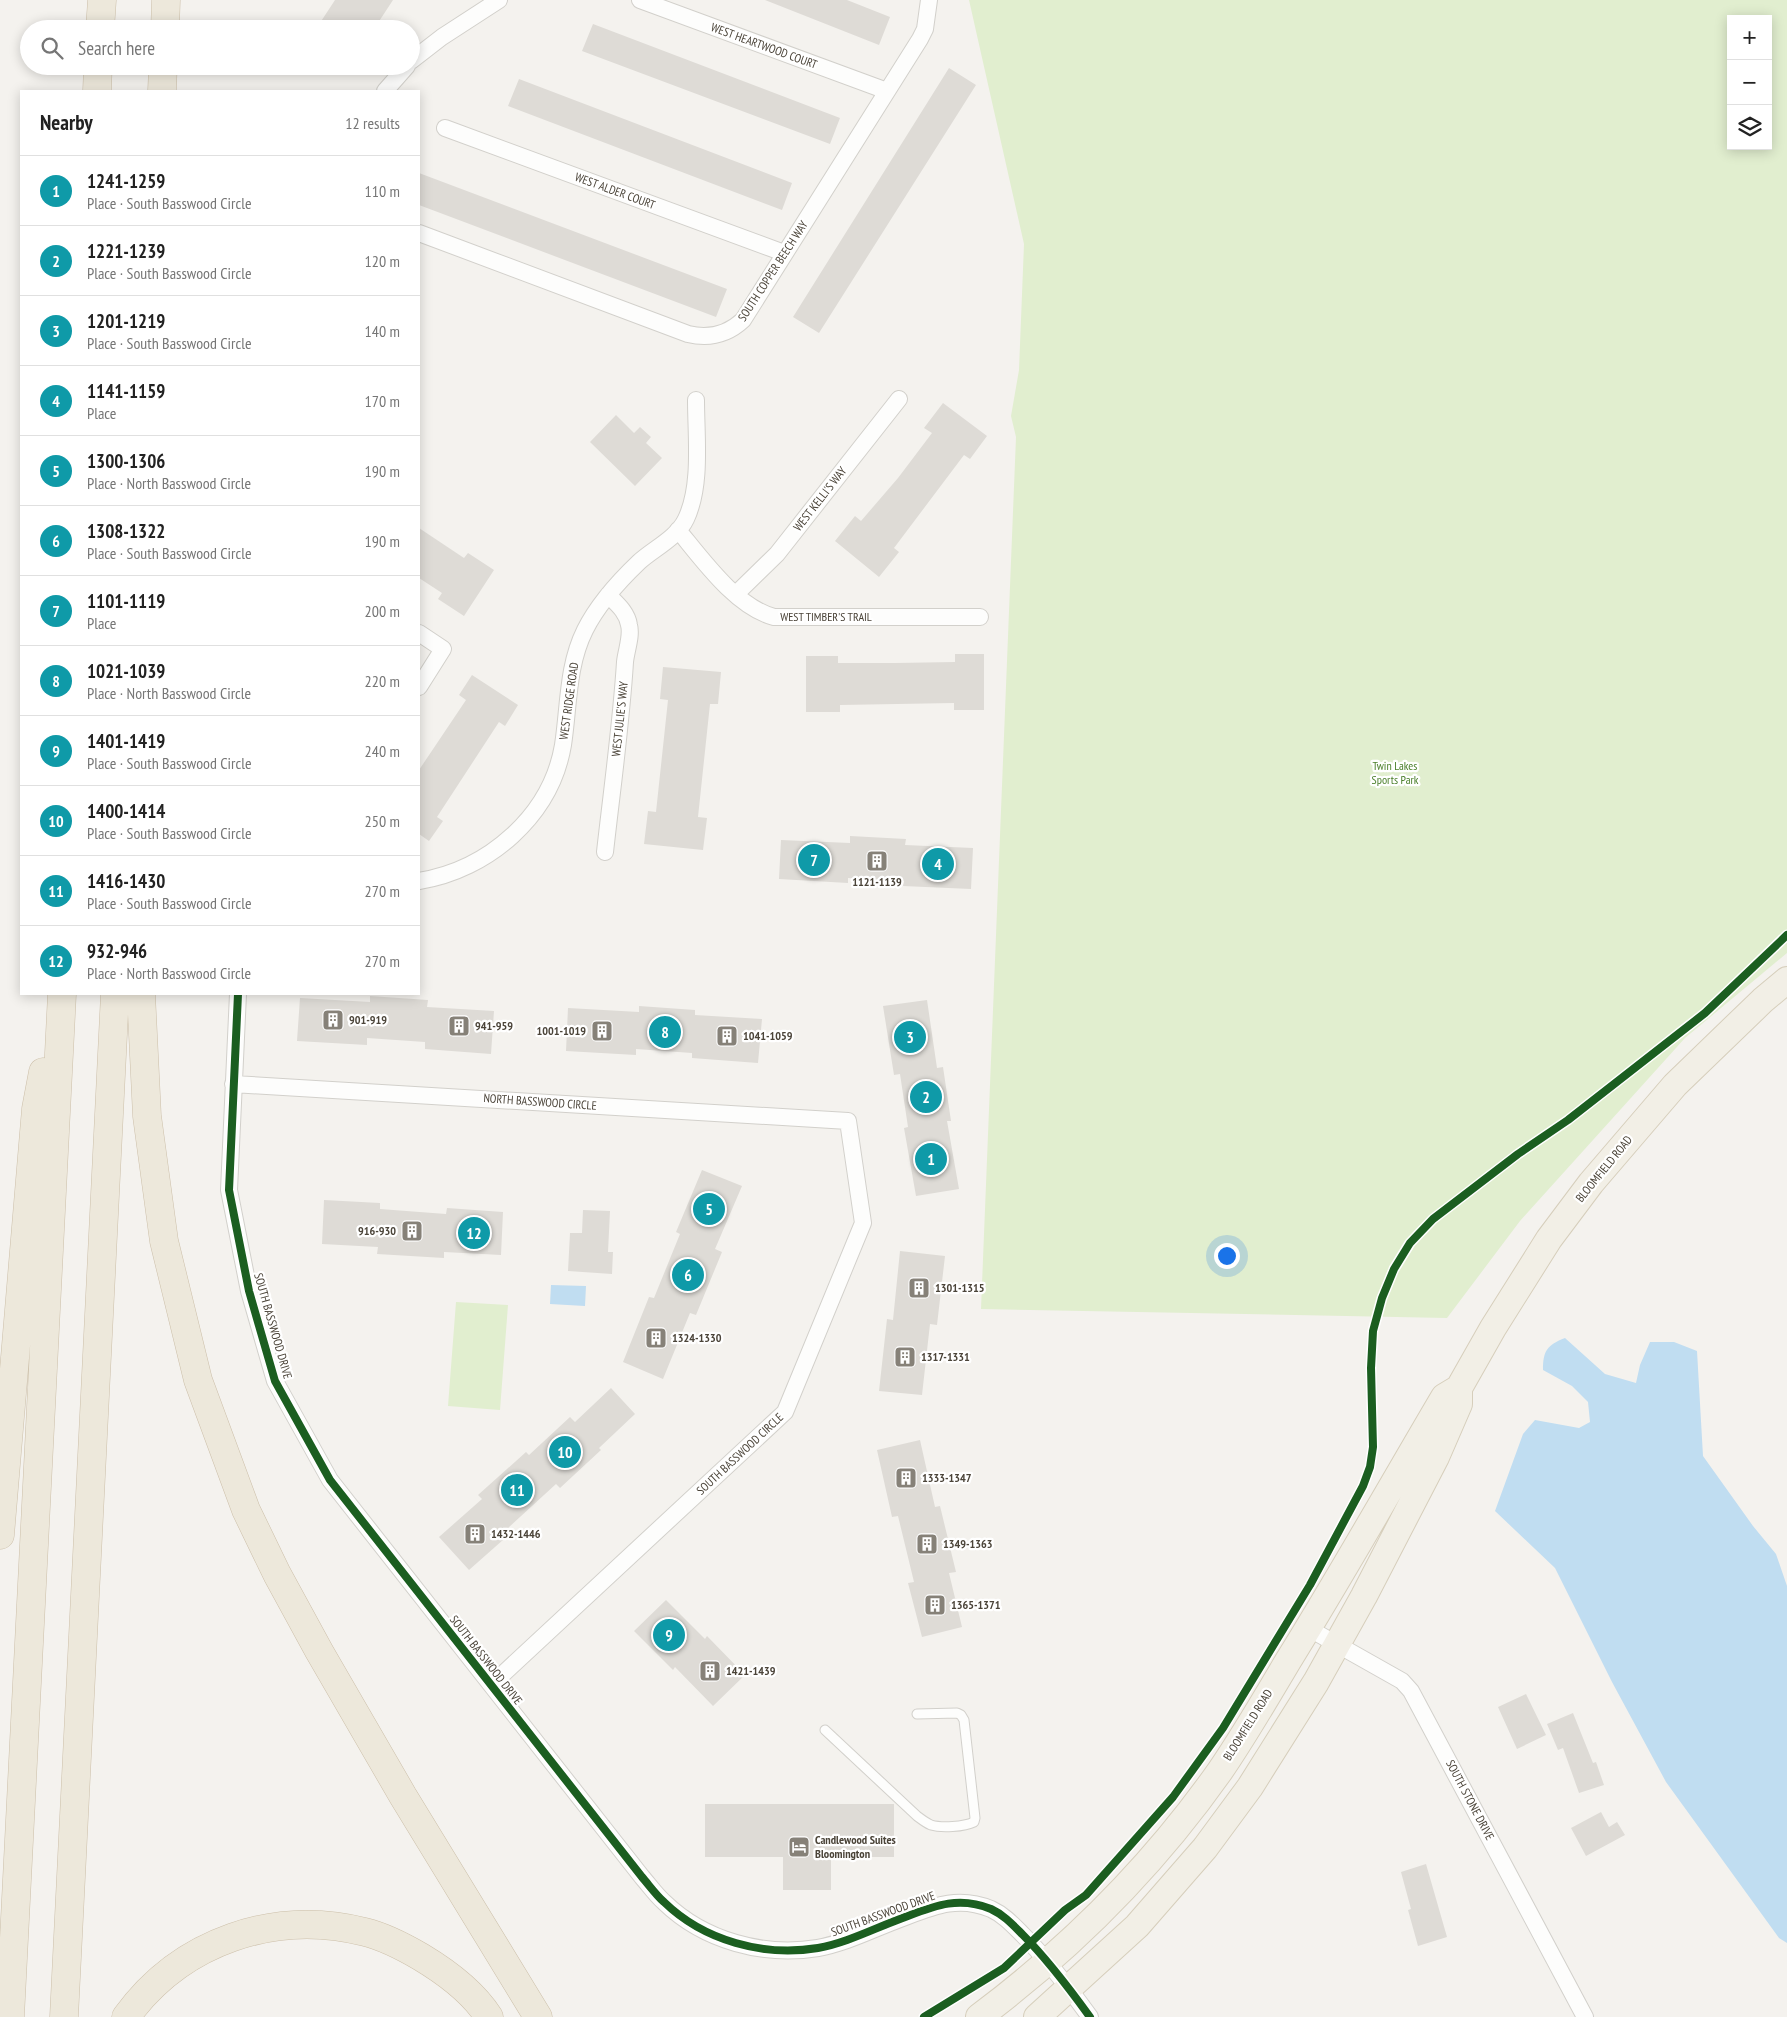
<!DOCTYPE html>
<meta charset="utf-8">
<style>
body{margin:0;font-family:"PT Sans Narrow",sans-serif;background:#f6f6f6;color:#222}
.controls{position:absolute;right:15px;top:15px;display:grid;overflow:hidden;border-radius:0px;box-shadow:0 2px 12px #0003}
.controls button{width:45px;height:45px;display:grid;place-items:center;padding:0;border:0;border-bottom:1px solid #e0e0e0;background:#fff;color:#222;font:25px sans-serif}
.you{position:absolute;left:1226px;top:1255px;width:18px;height:18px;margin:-12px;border:4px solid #fff;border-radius:50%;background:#1a73e8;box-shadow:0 0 0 8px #1a73e833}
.badge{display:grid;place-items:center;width:32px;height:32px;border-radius:50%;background:#ea580c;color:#fff;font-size:16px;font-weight:700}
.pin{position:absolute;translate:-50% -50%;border:2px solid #fff;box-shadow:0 1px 5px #0006}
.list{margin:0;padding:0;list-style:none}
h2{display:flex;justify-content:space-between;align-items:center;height:65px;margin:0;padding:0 20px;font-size:21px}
h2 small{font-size:16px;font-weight:400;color:#767676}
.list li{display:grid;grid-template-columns:32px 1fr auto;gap:15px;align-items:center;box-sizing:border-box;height:70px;padding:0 20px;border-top:1px solid #e0e0e0}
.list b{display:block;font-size:19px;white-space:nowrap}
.list p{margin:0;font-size:16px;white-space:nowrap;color:#767676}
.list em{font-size:16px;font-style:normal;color:#767676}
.icon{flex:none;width:28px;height:28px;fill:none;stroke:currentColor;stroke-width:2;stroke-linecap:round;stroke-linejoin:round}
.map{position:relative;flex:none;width:1787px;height:2017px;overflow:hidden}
.search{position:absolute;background:#fff;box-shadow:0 2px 12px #0003;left:20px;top:20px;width:400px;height:55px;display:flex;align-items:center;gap:12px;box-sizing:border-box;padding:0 18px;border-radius:28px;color:#767676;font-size:19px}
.panel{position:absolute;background:#fff;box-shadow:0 2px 12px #0003;left:20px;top:90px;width:400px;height:905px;border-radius:0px}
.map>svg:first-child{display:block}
.green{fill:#e1eecf;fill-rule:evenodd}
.water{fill:#c0ddf1}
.building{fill:#dedbd6}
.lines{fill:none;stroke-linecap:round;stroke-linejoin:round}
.service-casing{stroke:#d2d0cb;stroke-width:11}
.minor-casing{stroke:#d2d0cb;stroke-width:18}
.primary-casing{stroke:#d6cebb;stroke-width:28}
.motorway-casing{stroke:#ccbfa9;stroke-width:29}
.service{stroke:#fdfdfc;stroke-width:9}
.minor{stroke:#fdfdfc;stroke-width:16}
.primary{stroke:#f2efe6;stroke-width:26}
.motorway{stroke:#ede8db;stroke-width:28}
.cycleway-casing{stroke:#fff;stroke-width:11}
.cycleway{stroke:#1b5e20;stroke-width:8}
.labels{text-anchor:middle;stroke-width:4.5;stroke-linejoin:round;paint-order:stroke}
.street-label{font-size:12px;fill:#4b4439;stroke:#fff}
.park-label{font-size:12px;fill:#4a7f2a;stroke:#fff}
.poi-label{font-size:12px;font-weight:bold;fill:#4b4439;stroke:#fff;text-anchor:start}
</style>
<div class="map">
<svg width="1787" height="2017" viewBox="0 0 1787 2017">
<rect width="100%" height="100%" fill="#f4f2ee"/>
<path class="green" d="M969,0H1787V953L1685,1038L1520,1221L1447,1318L981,1309L1016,437L1011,416L1019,370L1024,244ZM1731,19H1768V146H1731Z
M456,1302L508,1305L500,1410L448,1406Z"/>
<path class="water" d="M551,1285L586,1286L585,1306L550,1304Z
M1565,1338L1605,1374L1636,1383L1640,1365L1650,1342H1674L1697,1351L1703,1456L1753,1526L1776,1554L1787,1586V1943L1779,1938L1666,1782L1612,1682L1555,1568L1495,1511L1523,1434L1535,1420L1579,1428L1590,1422L1588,1402L1572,1386L1543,1370C1543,1351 1547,1345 1565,1338Z"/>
<path class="building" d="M335,0H393L374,29H316Z
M765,0H847L890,17L879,45Z
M593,24L840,118L830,144L582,51Z
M949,68L976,85L819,333L793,317Z
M519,79L792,183L782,210L508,106Z
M419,173L727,289L716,317L419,205Z
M943,403L987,436L970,459L964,455L894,548L899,552L879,577L835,541L855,516L861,521L898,478L932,433L924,428Z
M616,415L634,433L640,427L651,437L646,443L662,458L635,486L590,442Z
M419,528L464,558L468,553L494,570L464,616L438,599L442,593L419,578Z
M955,654H984V710H954V703L840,705V712H806V656H838V663H895L955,662Z
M663,667L721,672L718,704H710L698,817L707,818L703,850L644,844L648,811L656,812L668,700L660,699Z
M472,675L518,705L505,726L499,722L437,817L443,821L429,841L419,834V770L466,700L459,695Z
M850,836L906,839L905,845L973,848L971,889L903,886L904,881L848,878V883L779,879L781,840L850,843Z
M370,996L428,1000L427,1007L494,1011L491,1054L425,1049V1042L367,1038V1045L297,1041L300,998L370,1002Z
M927,1000L937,1068L943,1067L951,1121H947L959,1189L916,1196L904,1128L908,1127L900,1074L894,1075L883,1006Z
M639,1006L695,1010V1015L762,1019L758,1063L692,1058V1053L636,1049V1055L566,1051L568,1008L639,1012Z
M702,1170L742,1186L715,1249L722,1252L696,1315L690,1313L663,1379L623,1362L649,1297L654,1298L680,1234L676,1232Z
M324,1200L380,1203V1209L446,1214L447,1208L503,1212L501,1255L444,1252V1258L377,1254L378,1247L322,1244Z
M583,1210L610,1211L608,1252H613L612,1274L568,1271L570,1233H582Z
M900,1251L945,1256L937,1325L930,1324L922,1395L879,1391L887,1319L893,1320Z
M611,1388L635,1414L599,1448L601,1450L560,1488L556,1484L508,1528L512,1532L469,1570L439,1537L482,1499L478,1495L526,1452L529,1455L570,1417L575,1422Z
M920,1440L935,1507L940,1506L956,1572L949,1573L962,1627L922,1637L908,1583L914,1582L898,1516L892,1517L877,1450Z
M666,1600L705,1639L707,1636L745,1675L713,1706L675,1667L673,1670L634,1631Z
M1526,1694L1546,1735L1517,1749L1498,1707Z
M1573,1713L1593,1763L1596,1762L1604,1785L1579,1793L1563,1748L1558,1750L1547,1724Z
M705,1804H894V1857H831V1890H783V1857H705Z
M1601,1812L1609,1827L1617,1822L1625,1835L1586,1856L1571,1828Z
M1426,1864L1447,1937L1418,1946L1408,1910L1411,1909L1401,1872Z"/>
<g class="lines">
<g class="service-casing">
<path id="service" d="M825,1730L917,1816C921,1819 926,1823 931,1825C941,1828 964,1827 974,1822L975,1818L964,1720L961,1715L957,1713L917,1714"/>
</g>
<g class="minor-casing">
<path id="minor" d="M640,0L887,91
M411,61L442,37L499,0
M385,91L407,66
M445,128L784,253
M419,233L688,334C709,339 727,335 743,320L920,39L925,29L929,0
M678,530C702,559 736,607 774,617H980
M736,594L777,554L899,399
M419,633L443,649L419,687
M605,852C612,789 621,726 625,662C626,651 632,636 629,625C627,612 617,604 608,595
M419,881C488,870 551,816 563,745C569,706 567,666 585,630C598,604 618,582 639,562C653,549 677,538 686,519C702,485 696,437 696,400
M238,994L229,1190L249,1291L275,1381L330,1480L642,1877C649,1885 656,1895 664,1902C704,1941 764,1957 818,1948C846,1943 873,1929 900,1919C932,1907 957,1895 991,1909C1004,1915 1013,1925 1023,1935C1048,1960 1069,1988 1090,2017
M233,1084L848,1121L863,1223L785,1412L491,1685
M1308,1628L1402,1681L1411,1691L1585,2017"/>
</g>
<g class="primary-casing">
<path id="primary" d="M979,2017C1071,1948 1153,1866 1220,1771C1244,1736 1266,1698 1288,1661C1342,1574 1392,1485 1444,1397L1459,1388
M1037,2017L1137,1926L1205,1848L1250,1787L1316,1682L1364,1596L1436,1457L1459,1404V1388L1493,1328L1549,1239L1591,1183L1675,1085L1763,1000L1787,980"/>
</g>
<g class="motorway-casing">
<path id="motorway" d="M100,29L102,0
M165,29L166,0
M97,91L98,66
M162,91L163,66
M141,994L147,1116L164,1241L198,1380L246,1510L277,1574L319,1651L403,1796L538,2017
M0,1535L36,1109L43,1072
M10,2017L62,994
M64,2017L115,994
M126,2017C181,1941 275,1909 365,1932C385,1937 404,1947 421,1957C446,1972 473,1992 489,2017"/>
</g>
<use href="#service" class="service"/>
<use href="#minor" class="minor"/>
<use href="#primary" class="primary"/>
<use href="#motorway" class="motorway"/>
<g class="cycleway-casing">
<path id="cycleway" d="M238,994L229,1190L249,1291L275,1381L330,1480L642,1877C649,1885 656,1895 664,1902C704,1941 764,1957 818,1948C846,1943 873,1929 900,1919C932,1907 957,1895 991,1909C1004,1915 1013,1925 1023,1935C1048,1960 1069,1988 1090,2017
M924,2017L1004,1968L1065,1910L1086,1895L1173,1797L1223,1728L1310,1585L1363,1486L1370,1467L1373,1447L1371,1368L1373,1331L1382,1298L1394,1269L1410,1243L1433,1219L1518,1154L1568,1120L1705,1013L1787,935"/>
</g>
<use href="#cycleway" class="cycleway"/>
</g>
<defs>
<g id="building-square" transform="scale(1.125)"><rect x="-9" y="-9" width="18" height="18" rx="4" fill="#868178" stroke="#fff"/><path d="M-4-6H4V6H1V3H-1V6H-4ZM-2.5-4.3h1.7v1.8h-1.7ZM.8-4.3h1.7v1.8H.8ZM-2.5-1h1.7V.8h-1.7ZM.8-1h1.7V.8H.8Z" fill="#fff"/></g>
<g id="hotel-square" transform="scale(1.125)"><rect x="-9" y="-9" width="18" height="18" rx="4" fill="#868178" stroke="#fff"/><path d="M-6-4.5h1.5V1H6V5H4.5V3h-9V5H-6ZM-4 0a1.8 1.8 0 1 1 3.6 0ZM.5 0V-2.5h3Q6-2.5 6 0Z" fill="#fff"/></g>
</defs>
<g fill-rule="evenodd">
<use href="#building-square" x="877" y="861"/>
<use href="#building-square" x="333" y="1020"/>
<use href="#building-square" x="459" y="1026"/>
<use href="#building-square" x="602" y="1031"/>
<use href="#building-square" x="727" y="1036"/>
<use href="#building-square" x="412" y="1231"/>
<use href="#building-square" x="919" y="1288"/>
<use href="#building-square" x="656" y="1338"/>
<use href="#building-square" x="905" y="1357"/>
<use href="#building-square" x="906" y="1478"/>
<use href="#building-square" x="475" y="1534"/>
<use href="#building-square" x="927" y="1544"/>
<use href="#building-square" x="935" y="1605"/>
<use href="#building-square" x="710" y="1671"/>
<use href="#hotel-square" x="799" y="1847"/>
</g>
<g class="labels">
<g class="street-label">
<text transform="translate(764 46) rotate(20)" y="4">WEST HEARTWOOD COURT</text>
<text transform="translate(615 191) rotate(20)" y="4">WEST ALDER COURT</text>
<text transform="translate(773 271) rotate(-57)" y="4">SOUTH COPPER BEECH WAY</text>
<text transform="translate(820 499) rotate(-52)" y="4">WEST KELLI'S WAY</text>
<text x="826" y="621">WEST TIMBER'S TRAIL</text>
<text transform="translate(569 701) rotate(-82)" y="4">WEST RIDGE ROAD</text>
<text transform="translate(620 719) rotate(-84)" y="4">WEST JULIE'S WAY</text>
<text transform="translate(540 1102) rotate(4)" y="4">NORTH BASSWOOD CIRCLE</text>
<text transform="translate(1604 1169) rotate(-51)" y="4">BLOOMFIELD ROAD</text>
<text transform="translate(273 1326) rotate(74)" y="4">SOUTH BASSWOOD DRIVE</text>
<text transform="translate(740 1454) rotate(-43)" y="4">SOUTH BASSWOOD CIRCLE</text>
<text transform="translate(486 1660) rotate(52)" y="4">SOUTH BASSWOOD DRIVE</text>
<text transform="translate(1248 1725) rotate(-58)" y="4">BLOOMFIELD ROAD</text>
<text transform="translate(1470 1800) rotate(62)" y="4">SOUTH STONE DRIVE</text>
<text transform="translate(883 1914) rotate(-20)" y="4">SOUTH BASSWOOD DRIVE</text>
</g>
<g class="park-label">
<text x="1395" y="770">Twin Lakes<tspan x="1395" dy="14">Sports Park</tspan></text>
</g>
<g class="poi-label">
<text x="877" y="886" text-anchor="middle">1121-1139</text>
<text x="349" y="1024">901-919</text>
<text x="475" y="1030">941-959</text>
<text x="586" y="1035" text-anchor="end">1001-1019</text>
<text x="743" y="1040">1041-1059</text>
<text x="396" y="1235" text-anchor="end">916-930</text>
<text x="935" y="1292">1301-1315</text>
<text x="672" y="1342">1324-1330</text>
<text x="921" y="1361">1317-1331</text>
<text x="922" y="1482">1333-1347</text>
<text x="491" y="1538">1432-1446</text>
<text x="943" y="1548">1349-1363</text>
<text x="951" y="1609">1365-1371</text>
<text x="726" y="1675">1421-1439</text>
<text x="815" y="1844">Candlewood Suites<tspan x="815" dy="14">Bloomington</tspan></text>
</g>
</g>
</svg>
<div class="controls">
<button>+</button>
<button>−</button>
<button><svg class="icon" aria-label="layers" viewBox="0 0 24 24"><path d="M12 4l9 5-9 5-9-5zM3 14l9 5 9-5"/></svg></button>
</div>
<div class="you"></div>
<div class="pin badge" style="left:931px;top:1159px;background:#0f9aa8">1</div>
<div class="pin badge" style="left:926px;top:1097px;background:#0f9aa8">2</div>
<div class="pin badge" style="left:910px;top:1037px;background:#0f9aa8">3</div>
<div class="pin badge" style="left:938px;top:864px;background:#0f9aa8">4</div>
<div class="pin badge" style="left:709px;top:1209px;background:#0f9aa8">5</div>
<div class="pin badge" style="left:688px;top:1275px;background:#0f9aa8">6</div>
<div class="pin badge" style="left:814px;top:860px;background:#0f9aa8">7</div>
<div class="pin badge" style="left:665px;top:1032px;background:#0f9aa8">8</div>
<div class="pin badge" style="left:669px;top:1635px;background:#0f9aa8">9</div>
<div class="pin badge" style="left:565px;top:1452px;background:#0f9aa8">10</div>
<div class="pin badge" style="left:517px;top:1490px;background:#0f9aa8">11</div>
<div class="pin badge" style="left:474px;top:1233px;background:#0f9aa8">12</div>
<div class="search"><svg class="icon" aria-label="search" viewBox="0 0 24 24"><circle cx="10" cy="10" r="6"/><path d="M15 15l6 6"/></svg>Search here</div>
<section class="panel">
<h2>Nearby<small>12 results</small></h2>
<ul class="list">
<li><span class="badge" style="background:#0f9aa8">1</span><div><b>1241-1259</b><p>Place · South Basswood Circle</p></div><em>110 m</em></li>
<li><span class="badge" style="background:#0f9aa8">2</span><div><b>1221-1239</b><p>Place · South Basswood Circle</p></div><em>120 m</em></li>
<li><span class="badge" style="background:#0f9aa8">3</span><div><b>1201-1219</b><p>Place · South Basswood Circle</p></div><em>140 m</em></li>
<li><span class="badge" style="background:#0f9aa8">4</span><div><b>1141-1159</b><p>Place</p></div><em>170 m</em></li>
<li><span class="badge" style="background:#0f9aa8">5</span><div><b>1300-1306</b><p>Place · North Basswood Circle</p></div><em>190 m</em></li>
<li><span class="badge" style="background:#0f9aa8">6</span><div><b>1308-1322</b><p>Place · South Basswood Circle</p></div><em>190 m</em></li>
<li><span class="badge" style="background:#0f9aa8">7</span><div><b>1101-1119</b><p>Place</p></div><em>200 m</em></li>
<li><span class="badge" style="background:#0f9aa8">8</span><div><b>1021-1039</b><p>Place · North Basswood Circle</p></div><em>220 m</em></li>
<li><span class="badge" style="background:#0f9aa8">9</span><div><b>1401-1419</b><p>Place · South Basswood Circle</p></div><em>240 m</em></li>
<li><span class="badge" style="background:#0f9aa8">10</span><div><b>1400-1414</b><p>Place · South Basswood Circle</p></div><em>250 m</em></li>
<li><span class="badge" style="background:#0f9aa8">11</span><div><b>1416-1430</b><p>Place · South Basswood Circle</p></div><em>270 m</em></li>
<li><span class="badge" style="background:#0f9aa8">12</span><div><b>932-946</b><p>Place · North Basswood Circle</p></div><em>270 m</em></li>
</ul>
</section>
</div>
